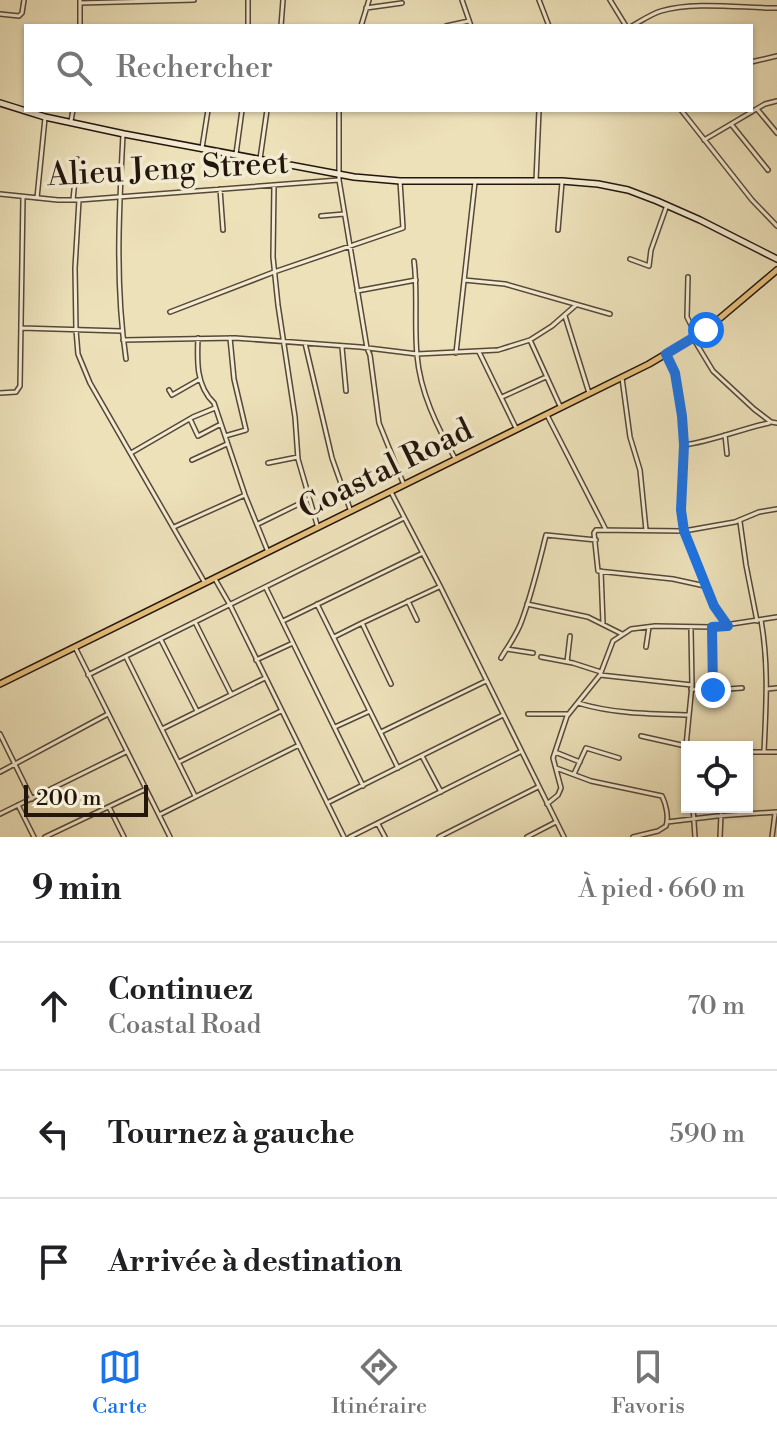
<!DOCTYPE html>
<html lang="fr">
<meta charset="utf-8">
<style>
body{margin:0;font-family:"Libre Bodoni",serif;background:#f6f6f6;color:#202124}
.controls{position:absolute;right:24px;bottom:24px;display:grid;overflow:hidden;border-radius:0px;box-shadow:0 2px 6px #0004}
.controls button{width:72px;height:72px;display:grid;place-items:center;padding:0;border:0;border-bottom:2px solid #e0e0e0;background:#fff;color:#202124;font:40px sans-serif}
.scale{position:absolute;left:24px;bottom:20px;width:124px;box-sizing:border-box;padding-left:8px;border:4px solid #24150d;border-top:0;font-size:22px;line-height:28px;white-space:nowrap;color:#24150d;-webkit-text-stroke:6px #f3ecd2;paint-order:stroke}
.stop{position:absolute;width:24px;height:24px;margin:-18px;border:6px solid #1a73e8;border-radius:50%;background:#fff}
.stop.end{background:#1a73e8;border-color:#fff;box-shadow:0 2px 8px #0008}
.list{margin:0;padding:0;list-style:none}
h2{display:flex;justify-content:space-between;align-items:center;height:104px;margin:0;padding:0 32px;font-size:34px}
h2 small{font-size:26px;font-weight:400;color:#757577}
.list li{display:grid;grid-template-columns:52px 1fr auto;gap:24px;align-items:center;box-sizing:border-box;height:128px;padding:0 32px;border-top:2px solid #e0e0e0}
.list b{display:block;font-size:30px;white-space:nowrap}
.list p{margin:0;font-size:26px;white-space:nowrap;color:#757577}
.list em{font-size:26px;font-style:normal;color:#757577}
.icon{flex:none;width:44px;height:44px;fill:none;stroke:currentColor;stroke-width:2;stroke-linecap:round;stroke-linejoin:round}
.map{position:relative;flex:none;width:777px;height:837px;overflow:hidden}
.search{position:absolute;background:#fff;box-shadow:0 2px 6px #0004;left:24px;right:24px;top:24px;height:88px;display:flex;align-items:center;gap:20px;box-sizing:border-box;padding:0 28px;border-radius:0px;color:#757577;font-size:30px}
.sheet{height:488px;background:#fff}
nav{display:flex;justify-content:space-around;align-items:center;box-sizing:border-box;height:112px;border-top:2px solid #e0e0e0;background:#fff;font-size:22px;color:#757577}
nav a{display:grid;justify-items:center;gap:4px}
nav .on{color:#1a73e8}
.map>svg:first-child{display:block}
.lines{fill:none;stroke-linecap:round;stroke-linejoin:round}
.street-casing{stroke:#564838;stroke-width:6}
.secondary-casing{stroke:#24150d;stroke-width:8}
.primary-casing{stroke:#24150d;stroke-width:8}
.street{stroke:#f3ecd2;stroke-width:3}
.secondary{stroke:#f3ecd2;stroke-width:5}
.primary{stroke:#e6c07d;stroke-width:5}
.route{stroke:#1a73e8;stroke-width:10}
.labels{text-anchor:middle;stroke-width:7;stroke-linejoin:round;paint-order:stroke}
.street-label{font-size:32px;fill:#24150d;stroke:#f3ecd2}
</style>
<div class="map">
<svg width="777" height="837" viewBox="0 0 777 837">
<rect width="100%" height="100%" fill="#ede1ba"/>
<filter id="stains"><feTurbulence type="fractalNoise" baseFrequency=".0025" numOctaves="4"/><feColorMatrix values="0 0 0 0 .2 0 0 0 0 .09 0 0 0 0 .02 0 0 0 .5 -.17"/></filter>
<radialGradient id="worn" r=".72"><stop offset=".6" stop-color="#630" stop-opacity="0"/><stop offset="1" stop-color="#630" stop-opacity=".3"/></radialGradient>
<g class="lines">
<g class="street-casing">
<path id="street" d="M80,0V26
M462,0L471,26
M539,0L549,26
M610,0L626,26
M80,3L194,0
M366,8L402,3
M0,14L19,16L22,13L24,0
M248,26V0
M281,26L283,0
M361,26L369,0
M446,26L469,21
M632,26C641,21 651,14 661,11C694,1 742,8 777,8
M751,62L777,56
M757,109L777,133
M339,110V180L367,348L370,355L379,423L404,485
M681,110L752,200L777,226
M71,121L73,110
M731,124L768,170
M123,135C119,210 115,285 126,359
M704,140L765,104L777,101
M202,148L208,110
M236,154L242,110
M260,159L267,110
M536,181L539,110
M274,185L273,257L278,305L295,417L298,459L318,528
M220,189L223,230
M0,194L58,200H79L339,180
M37,198L45,118
M73,200L77,159
M79,200L75,268L76,330L78,354L90,383L205,583
M321,216L344,214
M558,230L562,182
M630,259L649,266L651,250L667,205
M414,261C418,292 414,323 417,355C420,392 437,427 456,460
M688,277L687,317L696,335
M464,280L505,284L610,314
M357,291L416,280
M170,312L274,272L403,228L400,181
M565,316L589,393
M21,328L121,331
M198,338C197,361 196,386 214,403L245,495L268,552
M693,338L713,371L754,409L771,422L777,423
M123,340L235,338L360,347L417,354L498,350L530,340L552,326L576,305
M530,340L560,406
M305,343L332,458L350,509
M342,347L346,391
M479,352L516,428
M456,353L475,182
M666,354C694,405 678,474 684,531L735,522L759,512L777,509
M622,378L630,437L640,470L646,530
M169,390L172,395L200,379
M0,393L16,392L20,386L23,197
M502,397L546,377
M547,415L605,528
M190,419L198,436L221,424
M725,435L727,454
M225,436L246,430L234,379L230,338
M684,445C714,441 740,429 769,423
M131,453L193,417L215,408
M192,460L227,444
M268,463L298,457
M391,492L440,586L564,837
M740,522L746,565L757,621
M258,524L309,499
M174,527L245,495
M601,571L603,623
M215,579L230,605L344,837
M705,586L673,579L598,571L594,533L596,530L684,531L714,606L727,624
M266,588L363,786
M408,601L417,620
M317,604L398,768
M527,604L588,617L622,634
M761,620C769,666 766,706 764,752
M283,621L423,553
M195,622L231,694
M712,627L713,690
M334,637L362,623
M161,640L197,711
M75,647L170,837
M646,647L649,627
M507,649L533,653
M126,657L195,796
M541,657L573,663L601,672
M501,658C508,646 518,633 522,620C532,593 539,564 546,535L596,540
M256,660L293,643
M567,662L570,636
M88,675L404,518
M600,675L692,685
M391,684L362,623L439,587
M691,689L713,690L742,688
M767,689L777,688
M578,703C614,714 651,714 689,715
M528,714H568
M335,727L370,711
M162,729L265,678
M381,732L486,681
M0,734L32,799
M641,736L690,747
M686,746L692,685L691,630
M555,752L580,762
M747,752H777
M422,756L441,792
M179,762L281,711
M556,768L591,781L662,796C666,804 669,817 666,826L658,831L633,837
M0,772L108,714
M574,774L586,748L619,758
M327,803L503,715
M547,804L558,795L561,788L553,758L567,716L600,675L613,641L631,629L655,626L712,627L777,617
M18,805L34,837
M109,807L124,837
M693,807L695,837
M0,814L126,752
M159,815L299,745
M667,822L717,816L777,812
M378,824L385,837
M45,837L146,789
M350,837L520,752
M439,837L538,787
M527,837L556,822
M720,837L721,815
M772,837L775,814"/>
</g>
<g class="secondary-casing">
<path id="secondary" d="M0,103L45,117L124,134L354,177L400,181H562L598,184L628,190L657,201L700,220L777,259"/>
</g>
<g class="primary-casing">
<path id="primary" d="M0,684L649,364L706,330L777,270"/>
</g>
<use href="#street" class="street"/>
<use href="#secondary" class="secondary"/>
<use href="#primary" class="primary"/>
</g>
<g class="lines">
<path class="route" d="M706,330L666,354L675,373L682,416L684,445L681,510L684,531L714,606L728,626L712,627L713,690"/>
</g>
<g class="labels">
<g class="street-label">
<text transform="translate(168 168) rotate(-3)" y="11">Alieu Jeng Street</text>
<text transform="translate(385 468) rotate(-26)" y="11">Coastal Road</text>
</g>
</g>
<rect width="100%" height="100%" filter="url(#stains)"/>
<rect width="100%" height="100%" fill="url(#worn)"/>
</svg>
<div class="controls">
<button><svg class="icon" aria-label="locate" viewBox="0 0 24 24"><circle cx="12" cy="12" r="6"/><path d="M12 2v4M12 18v4M2 12h4M18 12h4"/></svg></button>
</div>
<div class="scale">200 m</div>
<div class="stop" style="left:706px;top:330px"></div>
<div class="stop end" style="left:713px;top:690px"></div>
<div class="search"><svg class="icon" aria-label="search" viewBox="0 0 24 24"><circle cx="10" cy="10" r="6"/><path d="M15 15l6 6"/></svg>Rechercher</div>
</div>
<section class="sheet">
<h2>9 min<small>À pied · 660 m</small></h2>
<ul class="list">
<li><svg class="icon" aria-label="ahead" viewBox="0 0 24 24"><path d="M12 20V5M6 11l6-6 6 6"/></svg><div><b>Continuez</b><p>Coastal Road</p></div><em>70 m</em></li>
<li><svg class="icon" aria-label="left" viewBox="0 0 24 24"><path d="M17 20v-9H6M10 6l-5 5 5 5"/></svg><div><b>Tournez à gauche</b></div><em>590 m</em></li>
<li><svg class="icon" aria-label="arrive" viewBox="0 0 24 24"><path d="M6 21V4h12l-3 4 3 4H6"/></svg><div><b>Arrivée à destination</b></div></li>
</ul>
</section>
<nav>
<a class="on"><svg class="icon" aria-label="map" viewBox="0 0 24 24"><path d="M3 6l6-2 6 2 6-2v14l-6 2-6-2-6 2zM9 4v14M15 6v14"/></svg>Carte</a>
<a><svg class="icon" aria-label="directions" viewBox="0 0 24 24"><path d="M12 3l9 9-9 9-9-9zM9 14v-3h6M13 9l2 2-2 2"/></svg>Itinéraire</a>
<a><svg class="icon" aria-label="saved" viewBox="0 0 24 24"><path d="M7 4h10v16l-5-4-5 4z"/></svg>Favoris</a>
</nav>
